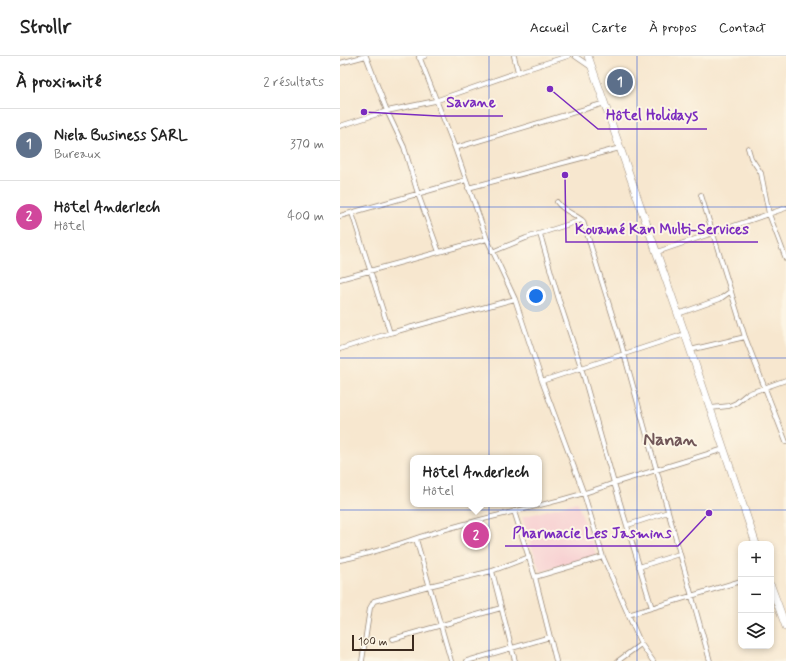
<!DOCTYPE html>
<html lang="fr">
<meta charset="utf-8">
<style>
body{margin:0;font-family:Mynerve,sans-serif;background:#f2f2f2;color:#222}
.controls{position:absolute;right:12px;bottom:12px;display:grid;overflow:hidden;border-radius:8px;box-shadow:0 2px 6px #0003}
.controls button{width:36px;height:36px;display:grid;place-items:center;padding:0;border:0;border-bottom:1px solid #e0e0e0;background:#fff;color:#222;font:20px sans-serif}
.scale{position:absolute;left:12px;bottom:10px;width:62px;box-sizing:border-box;padding-left:4px;border:2px solid #3b2a1e;border-top:0;font-size:11px;line-height:14px;white-space:nowrap;color:#3b2a1e;-webkit-text-stroke:3px #fcf5e5;paint-order:stroke}
.you{position:absolute;left:196px;top:240px;width:14px;height:14px;margin:-10px;border:3px solid #fff;border-radius:50%;background:#1a73e8;box-shadow:0 0 0 6px #1a73e833}
.badge{display:grid;place-items:center;width:26px;height:26px;border-radius:50%;background:#db2777;color:#fff;font-size:13px;font-weight:700}
.pin{position:absolute;translate:-50% -50%;border:2px solid #fff;box-shadow:0 1px 4px #0006}
.popup{position:absolute;left:70px;top:399px;width:132px;height:52px;box-sizing:border-box;display:grid;place-content:center;border-radius:8px;background:#fff;filter:drop-shadow(0 1px 3px #0005);font-size:13px;white-space:nowrap;color:#767676}
.popup b{font-size:15px;color:#222}
.popup::after{content:'';position:absolute;left:50%;top:100%;margin-left:-8px;border:8px solid transparent;border-top-color:#fff}
.list{margin:0;padding:0;list-style:none}
h2{display:flex;justify-content:space-between;align-items:center;height:52px;margin:0;padding:0 16px;font-size:17px}
h2 small{font-size:13px;font-weight:400;color:#767676}
.list li{display:grid;grid-template-columns:26px 1fr auto;gap:12px;align-items:center;box-sizing:border-box;height:72px;padding:0 16px;border-top:1px solid #e0e0e0}
.list b{display:block;font-size:15px;white-space:nowrap}
.list p{margin:0;font-size:13px;white-space:nowrap;color:#767676}
.list em{font-size:13px;font-style:normal;color:#767676}
.icon{flex:none;width:22px;height:22px;fill:none;stroke:currentColor;stroke-width:2;stroke-linecap:round;stroke-linejoin:round}
.map{position:relative;flex:none;width:446px;height:605px;overflow:hidden}
header{display:flex;align-items:center;gap:24px;box-sizing:border-box;height:56px;padding:0 20px;background:#fff;border-bottom:1px solid #e0e0e0}
header strong{font-size:19px}
nav{display:flex;gap:22px;margin-inline-start:auto;font-size:14px}
main{display:flex}
aside{flex:1;background:#fff}
.map>svg:first-child{display:block}
.built{fill:#f7cfd1}
.lines{fill:none;stroke-linecap:round;stroke-linejoin:round}
.street-casing{stroke:#998876;stroke-width:5.5}
.highway-casing{stroke:#998876;stroke-width:8}
.street{stroke:#fff;stroke-width:4}
.highway{stroke:#fff;stroke-width:7}
.grid{fill:none;stroke:#1d4ed8;stroke-width:1;stroke-opacity:0.55}
.labels{text-anchor:middle;stroke-width:4;stroke-linejoin:round;paint-order:stroke}
.district-label{font-size:18px;font-weight:bold;fill:#705557;stroke:#fcf5e5}
.leader{fill:none;stroke:#7b2cbf;stroke-width:1.5}
.callout-dot{fill:#7b2cbf;stroke:#fcf5e5;stroke-width:1.5}
.callout-label{font-size:15px;text-anchor:middle;font-weight:bold;fill:#7b2cbf;stroke:#fcf5e5;stroke-width:4;stroke-linejoin:round;paint-order:stroke}
</style>
<header>
<strong>Strollr</strong>
<nav><a>Accueil</a><a>Carte</a><a>À propos</a><a>Contact</a></nav>
</header>
<main>
<aside>
<h2>À proximité<small>2 résultats</small></h2>
<ul class="list">
<li><span class="badge" style="background:#5c6f8a">1</span><div><b>Niela Business SARL</b><p>Bureaux</p></div><em>370 m</em></li>
<li><span class="badge" style="background:#d1479c">2</span><div><b>Hôtel Anderlech</b><p>Hôtel</p></div><em>400 m</em></li>
</ul>
</aside>
<div class="map">
<svg width="446" height="605" viewBox="0 0 446 605">
<rect width="100%" height="100%" fill="#fcf5e5"/>
<filter id="ink" filterUnits="userSpaceOnUse"><feTurbulence type="fractalNoise" baseFrequency=".025" numOctaves="2"/><feDisplacementMap in="SourceGraphic" scale="8" xChannelSelector="R" yChannelSelector="G"/><feConvolveMatrix kernelMatrix="1 2 1 2 8 2 1 2 1" color-interpolation-filters="sRGB"/></filter>
<filter id="wash" filterUnits="userSpaceOnUse"><feTurbulence type="fractalNoise" baseFrequency=".012" numOctaves="4" result="noise"/><feDisplacementMap in="SourceGraphic" scale="16" xChannelSelector="R" yChannelSelector="G"/><feGaussianBlur stdDeviation="0.9" result="paint"/><feColorMatrix in="noise" values="0 0 0 0 0 0 0 0 0 0 0 0 0 0 0 0 0 1.4 0 .05"/><feComposite in="paint" operator="in"/></filter>
<g filter="url(#wash)">
<rect width="100%" height="100%" fill="#f7e7cf"/>
<path class="built" d="M237,446L257,500L200,516L182,461Z"/>
</g>
<g filter="url(#ink)">
<g class="lines">
<g class="street-casing">
<path id="street" d="M26,0L47,55L64,91L78,138L99,196
M79,0L115,92L147,183L175,243L202,325L244,438L263,501L301,588L313,605
M174,0L178,16
M235,0L251,11
M79,2L85,0
M0,7L26,0
M0,70L47,55L95,45L178,16L228,0
M115,92L265,47
M408,92L411,102L421,117L429,158L446,203
M128,132L280,92
M361,139L405,281L446,386
M217,146C223,155 235,158 243,165L281,287L370,605
M12,157L50,277
M0,160L126,124
M152,196L186,182L242,164
M317,196L446,152
M0,223L147,183
M338,258L380,243L391,235
M0,293L50,277L175,243
M350,294L405,281
M202,325L345,278
M371,352L389,350L396,347L407,338L446,324
M174,455L195,521L216,605
M288,469L328,456
M76,483L111,605
M0,504C38,497 73,482 110,472C165,456 221,447 274,427L241,311L219,244L200,178
M299,511L339,498
M152,515L175,605
M195,521L263,501
M312,552L274,427L384,393
M288,559L401,525
M53,583L161,552
M22,605L30,552L34,545L89,530L152,515L189,501
M127,605L210,581
M278,605L301,588"/>
</g>
<g class="highway-casing">
<path id="highway" d="M248,0L345,278L416,488
M431,530L446,571"/>
</g>
<use href="#street" class="street"/>
<use href="#highway" class="highway"/>
</g>
</g>
<path class="grid" d="M149,0V605M297,0V605M0,151H446M0,302H446M0,454H446"/>
<g class="labels">
<g class="district-label">
<text x="330" y="389">Nanan</text>
</g>
</g>
<path class="leader" d="M24 56L98 60H163M210 33L258 73H367M225 119L226 186H418M369 457L338 490H165"/>
<g class="callout-dot">
<circle cx="24" cy="56" r="4"/>
<circle cx="210" cy="33" r="4"/>
<circle cx="225" cy="119" r="4"/>
<circle cx="369" cy="457" r="4"/>
</g>
<g class="callout-label">
<text x="131" y="51">Savane</text>
<text x="312" y="64">Hôtel Holidays</text>
<text x="322" y="178">Kouamé Kan Multi-Services</text>
<text x="252" y="482">Pharmacie Les Jasmins</text>
</g>
</svg>
<div class="controls">
<button>+</button>
<button>−</button>
<button><svg class="icon" aria-label="layers" viewBox="0 0 24 24"><path d="M12 4l9 5-9 5-9-5zM3 14l9 5 9-5"/></svg></button>
</div>
<div class="scale">100 m</div>
<div class="you"></div>
<div class="pin badge" style="left:280px;top:26px;background:#5c6f8a">1</div>
<div class="pin badge" style="left:136px;top:479px;background:#d1479c">2</div>
<div class="popup"><b>Hôtel Anderlech</b>Hôtel</div>
</div>
</main>
